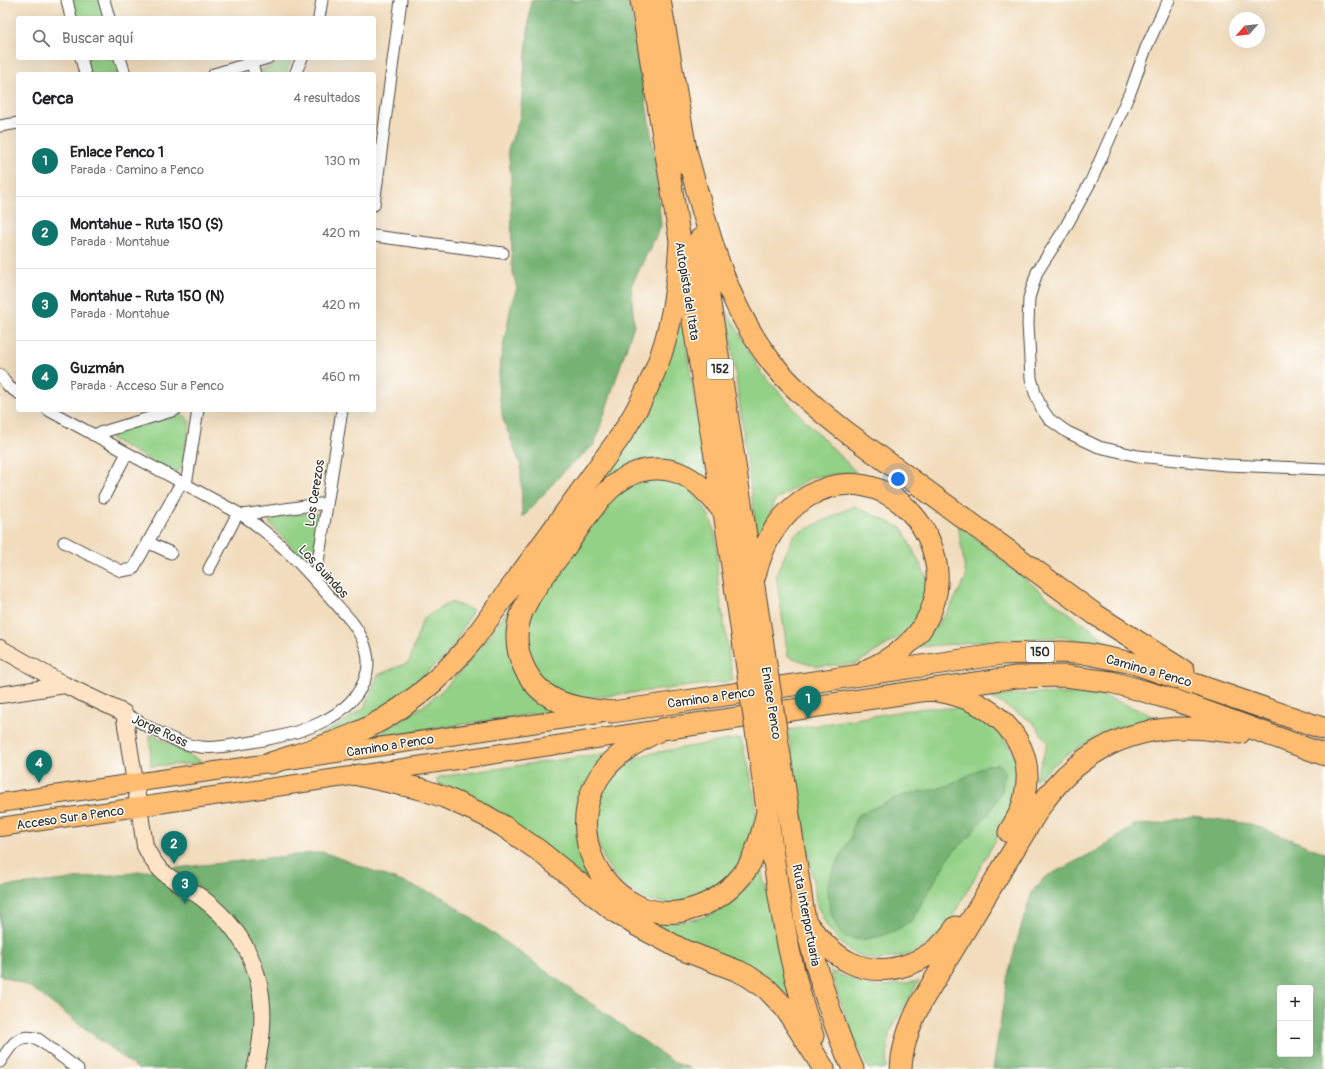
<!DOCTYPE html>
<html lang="es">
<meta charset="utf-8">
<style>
body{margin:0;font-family:Pangolin,sans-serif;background:#f2f2f2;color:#202124}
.controls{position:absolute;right:12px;bottom:12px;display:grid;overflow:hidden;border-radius:4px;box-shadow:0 4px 16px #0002}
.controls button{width:36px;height:36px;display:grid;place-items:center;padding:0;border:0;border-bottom:1px solid #e0e0e0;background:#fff;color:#202124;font:20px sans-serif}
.compass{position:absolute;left:1229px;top:12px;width:36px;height:36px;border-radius:50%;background:#fff;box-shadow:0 4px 16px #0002;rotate:243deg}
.you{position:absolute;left:898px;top:479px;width:14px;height:14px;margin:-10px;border:3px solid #fff;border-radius:50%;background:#1a73e8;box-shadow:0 0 0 6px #1a73e833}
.badge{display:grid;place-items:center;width:26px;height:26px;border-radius:50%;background:#0f766e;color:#fff;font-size:13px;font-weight:700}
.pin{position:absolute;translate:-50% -33px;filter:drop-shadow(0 1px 2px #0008)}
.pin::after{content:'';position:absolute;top:21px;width:14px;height:12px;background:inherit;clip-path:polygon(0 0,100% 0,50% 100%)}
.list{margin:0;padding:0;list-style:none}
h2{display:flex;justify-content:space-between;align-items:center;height:52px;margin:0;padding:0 16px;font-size:17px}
h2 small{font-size:13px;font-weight:400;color:#757577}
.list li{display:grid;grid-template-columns:26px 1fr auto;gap:12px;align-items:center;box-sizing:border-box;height:72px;padding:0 16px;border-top:1px solid #e0e0e0}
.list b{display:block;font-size:15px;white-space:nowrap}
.list p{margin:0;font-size:13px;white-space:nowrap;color:#757577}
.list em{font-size:13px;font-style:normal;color:#757577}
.icon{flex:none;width:22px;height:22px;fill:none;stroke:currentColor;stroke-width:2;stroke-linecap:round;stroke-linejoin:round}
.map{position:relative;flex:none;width:1325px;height:1069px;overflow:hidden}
.search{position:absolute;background:#fff;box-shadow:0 4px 16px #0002;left:16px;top:16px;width:360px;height:44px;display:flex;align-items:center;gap:10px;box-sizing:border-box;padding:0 14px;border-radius:4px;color:#757577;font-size:15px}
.panel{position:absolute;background:#fff;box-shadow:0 4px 16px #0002;left:16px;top:72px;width:360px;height:340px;border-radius:4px}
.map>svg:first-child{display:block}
.green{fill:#93d186;stroke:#5f7e58}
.forest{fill:#76b373;stroke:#506f4f;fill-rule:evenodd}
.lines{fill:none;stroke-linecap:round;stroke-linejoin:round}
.street-casing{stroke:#494641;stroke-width:13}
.secondary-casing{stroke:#494641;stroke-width:18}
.primary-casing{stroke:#494641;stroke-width:20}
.highway-casing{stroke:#494641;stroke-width:23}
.street{stroke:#fff;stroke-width:11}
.secondary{stroke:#fee4c5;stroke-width:16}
.primary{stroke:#fdbc6f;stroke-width:18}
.highway{stroke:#fdbc6f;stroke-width:21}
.highway-bridge-casing{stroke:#494641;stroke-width:23;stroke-linecap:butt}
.highway-bridge{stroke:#fdbc6f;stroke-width:21}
.labels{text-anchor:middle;stroke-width:3;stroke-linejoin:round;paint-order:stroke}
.shield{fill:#fdfcf7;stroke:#6a6a68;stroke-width:1}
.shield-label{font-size:12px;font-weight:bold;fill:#2b2b2b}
.street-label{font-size:13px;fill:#2b2b2b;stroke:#fdfcf7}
</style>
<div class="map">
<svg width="1325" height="1069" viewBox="0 0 1325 1069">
<rect width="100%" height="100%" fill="#fdfcf7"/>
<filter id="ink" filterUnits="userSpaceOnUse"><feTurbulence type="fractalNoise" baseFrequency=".025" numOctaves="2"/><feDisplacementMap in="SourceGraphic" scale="8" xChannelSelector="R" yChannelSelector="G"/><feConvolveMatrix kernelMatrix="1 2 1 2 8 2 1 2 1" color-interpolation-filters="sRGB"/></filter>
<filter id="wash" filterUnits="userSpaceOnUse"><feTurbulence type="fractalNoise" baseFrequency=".012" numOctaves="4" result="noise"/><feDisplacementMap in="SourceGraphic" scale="16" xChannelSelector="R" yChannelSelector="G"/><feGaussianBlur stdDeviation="0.9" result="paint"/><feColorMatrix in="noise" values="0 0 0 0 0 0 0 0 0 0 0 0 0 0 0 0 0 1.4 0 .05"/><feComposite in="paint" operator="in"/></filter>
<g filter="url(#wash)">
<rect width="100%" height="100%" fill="#f1dcbc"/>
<path class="green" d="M70,0H102L106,18H74Z
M85,58H117L121,74H89Z
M292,58L286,74H262L261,70Z
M727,311L761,372L795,410L856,472L812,477L774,501L762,535L757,534Z
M683,324L705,469L704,473L606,482L603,479L629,442L678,328Z
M182,413L190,422L182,468L174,473L111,439V433Z
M653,477L679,482L694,493L706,510L711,520L716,538L718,584L733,681L588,698H578L549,687L526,659L528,617L563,565L609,504L623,489Z
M854,506L902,528L929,582L913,628L856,664L816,666L788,656L776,575L794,535Z
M315,513L321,515L312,560L307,563L270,524V516Z
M958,524L1047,597L1117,648L1063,637L986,641L919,647L950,608L966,577Z
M523,589L508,627L560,710L377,737L376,735C397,723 420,710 438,694C471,664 497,625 523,589Z
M450,602L473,610L449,653L383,711L348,729L309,740L339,725L364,708L378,675L409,662L423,619Z
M1035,693L1101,695L1159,718L1106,730L1065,756L1034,781L1048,743L1033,722L990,697Z
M926,708H956L965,710L980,716L999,731L1014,755L1018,775L1013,809L949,923L942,932L916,953L876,961L851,952L843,945L828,928L817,905L788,730L909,710Z
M150,734L204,763L151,766Z
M741,738L755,800L756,818L739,867L710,893L673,904L649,901L629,890L615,877L604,860L597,839L596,816L602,794L608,784L623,767L631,761L647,754Z
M607,753L594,770L596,886L487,805L468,795L440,784L436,780L439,777Z
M760,870H762L791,996L740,966L686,945L634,914C644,917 655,921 664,922C669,923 675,922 680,921C716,920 740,899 760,870Z
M830,971L856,981L878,987L919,981L889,1034L886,1069H869L856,1046Z"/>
<path class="forest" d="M531,0H629L654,152L661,226L631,286L634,325L594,445L566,469L522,518L521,466L503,419L498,385L500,362L512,301L517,289L512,268L511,177L508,150L520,117Z
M999,764L1003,768L1005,773L1002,790L990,812L975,828L969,837L954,851L947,860L911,921L896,930L881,936L861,940L845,937L841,934L830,912L828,887L829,881L833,870L851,837L853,825L858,815L903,795L936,789L952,784L987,765Z
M1192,816L1251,824L1325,853V1069H993L1007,980L1016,944L1032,892L1045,877L1100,849L1134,825L1156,824ZM1280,988H1310V1054H1280Z
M323,852L442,897L673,1062L692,1069H138L32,988L0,975V887Z"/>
</g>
<g filter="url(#ink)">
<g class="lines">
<g class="street-casing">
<path id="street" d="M67,0L71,18
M104,0L109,18
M1169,0L1163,11L1146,48L1131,90L1091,181L1064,230L1037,272L1029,298L1028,324L1031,378L1035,393L1042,409L1049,419L1067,432L1099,447L1138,456L1226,465L1325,469
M319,18L322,0
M81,58L85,74
M120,58L125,74
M252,64L255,74
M214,74L268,58
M295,74L302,58
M0,126L18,123
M374,205L401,0
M374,236L503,253
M0,375L9,387L18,393
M48,410L242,515C285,543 317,583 351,621C362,635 371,654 367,672C355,722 290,736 246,743C231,745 216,749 201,747C176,745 146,725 124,713
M93,435L175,410
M186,485L198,410
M104,497L127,453
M242,515L327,503
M64,542L121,571L133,569L181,483
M147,542L171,553
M209,569L238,513
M315,581L342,410
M0,1062C10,1047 17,1032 38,1039L78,1069"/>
</g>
<g class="secondary-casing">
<path id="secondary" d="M0,648L65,685L124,713L145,846C160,879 176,879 202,898C259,941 273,1002 255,1069
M0,695L65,685"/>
</g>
<g class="primary-casing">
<path id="primary" d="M0,803L599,714
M0,827L358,775L655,730"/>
</g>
<g class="highway-casing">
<path id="highway" d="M641,0L724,512L745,654
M660,0L689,167
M687,154C707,227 724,303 773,364C795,391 822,413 849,434L1096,615L1184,671
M700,239L764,651
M724,512C706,490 686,467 655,469C610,470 586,519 562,552C547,572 530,592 521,615C509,648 526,687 558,701C575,708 594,710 612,712L1002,654L1062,652L1088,654L1133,663L1325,729
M755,576C763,543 778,515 807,497C886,449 969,548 925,623C913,644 889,660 867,670
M937,691C989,698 1038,739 1025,795C1023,809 1016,820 1009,832
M780,756L805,921C817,972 831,1021 853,1069
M760,758C773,851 781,946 813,1036
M271,763C298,754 326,746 352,735C400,714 440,681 473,640L620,437C663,371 676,318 680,240
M358,775L421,789L444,797L484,815L503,826L538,850L614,911L636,925L683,950L738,971L748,976L767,989L785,1008L824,1069
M767,811C763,831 757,853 746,870C722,904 675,924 636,905C585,880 569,813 605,769C620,751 642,739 662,729L1016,677L1065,676L1111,682L1133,688L1177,701L1325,755
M805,921C817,937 831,953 849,962C887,981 934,961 956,927
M901,1069C902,1044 911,1021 923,999L1038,810C1072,757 1123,728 1185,728C1204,728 1222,731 1240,733"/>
</g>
<use href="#street" class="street"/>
<use href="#secondary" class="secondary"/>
<use href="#primary" class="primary"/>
<use href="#highway" class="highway"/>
<g class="highway-bridge-casing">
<path id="highway-bridge" d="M764,651L780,756
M745,654L760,758"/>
</g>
<use href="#highway-bridge" class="highway-bridge"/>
</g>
</g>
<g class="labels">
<g class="shield">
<rect x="707" y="359" width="26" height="20" rx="3"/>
<rect x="1026" y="642" width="28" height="20" rx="3"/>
</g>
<g class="shield-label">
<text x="720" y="373">152</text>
<text x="1040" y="656">150</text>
</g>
<g class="street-label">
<text transform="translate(688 291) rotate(81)" y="5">Autopista del Itata</text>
<text transform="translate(314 493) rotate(-81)" y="5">Los Cerezos</text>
<text transform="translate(324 571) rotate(47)" y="5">Los Guindos</text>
<text transform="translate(1149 670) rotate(16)" y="5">Camino a Penco</text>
<text transform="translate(711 697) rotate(-8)" y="5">Camino a Penco</text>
<text transform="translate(772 703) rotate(81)" y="5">Enlace Penco</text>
<text transform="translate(160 730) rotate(25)" y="5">Jorge Ross</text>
<text transform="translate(390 745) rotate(-9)" y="5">Camino a Penco</text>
<text transform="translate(70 817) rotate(-8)" y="5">Acceso Sur a Penco</text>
<text transform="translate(807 915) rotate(79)" y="5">Ruta Interportuaria</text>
</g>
</g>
</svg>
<div class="controls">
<button>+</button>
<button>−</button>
</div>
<svg class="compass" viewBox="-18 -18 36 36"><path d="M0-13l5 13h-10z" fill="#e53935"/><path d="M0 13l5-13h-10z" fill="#757577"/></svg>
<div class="you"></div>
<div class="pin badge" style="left:808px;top:719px">1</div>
<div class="pin badge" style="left:174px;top:864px">2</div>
<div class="pin badge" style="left:185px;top:904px">3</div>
<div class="pin badge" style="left:39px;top:783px">4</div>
<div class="search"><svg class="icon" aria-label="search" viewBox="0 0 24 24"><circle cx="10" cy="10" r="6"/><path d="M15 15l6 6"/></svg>Buscar aquí</div>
<section class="panel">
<h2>Cerca<small>4 resultados</small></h2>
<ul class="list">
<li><span class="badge">1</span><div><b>Enlace Penco 1</b><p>Parada · Camino a Penco</p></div><em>130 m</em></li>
<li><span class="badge">2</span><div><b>Montahue - Ruta 150 (S)</b><p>Parada · Montahue</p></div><em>420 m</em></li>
<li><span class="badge">3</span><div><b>Montahue - Ruta 150 (N)</b><p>Parada · Montahue</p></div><em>420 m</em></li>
<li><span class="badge">4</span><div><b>Guzmán</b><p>Parada · Acceso Sur a Penco</p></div><em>460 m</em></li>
</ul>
</section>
</div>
